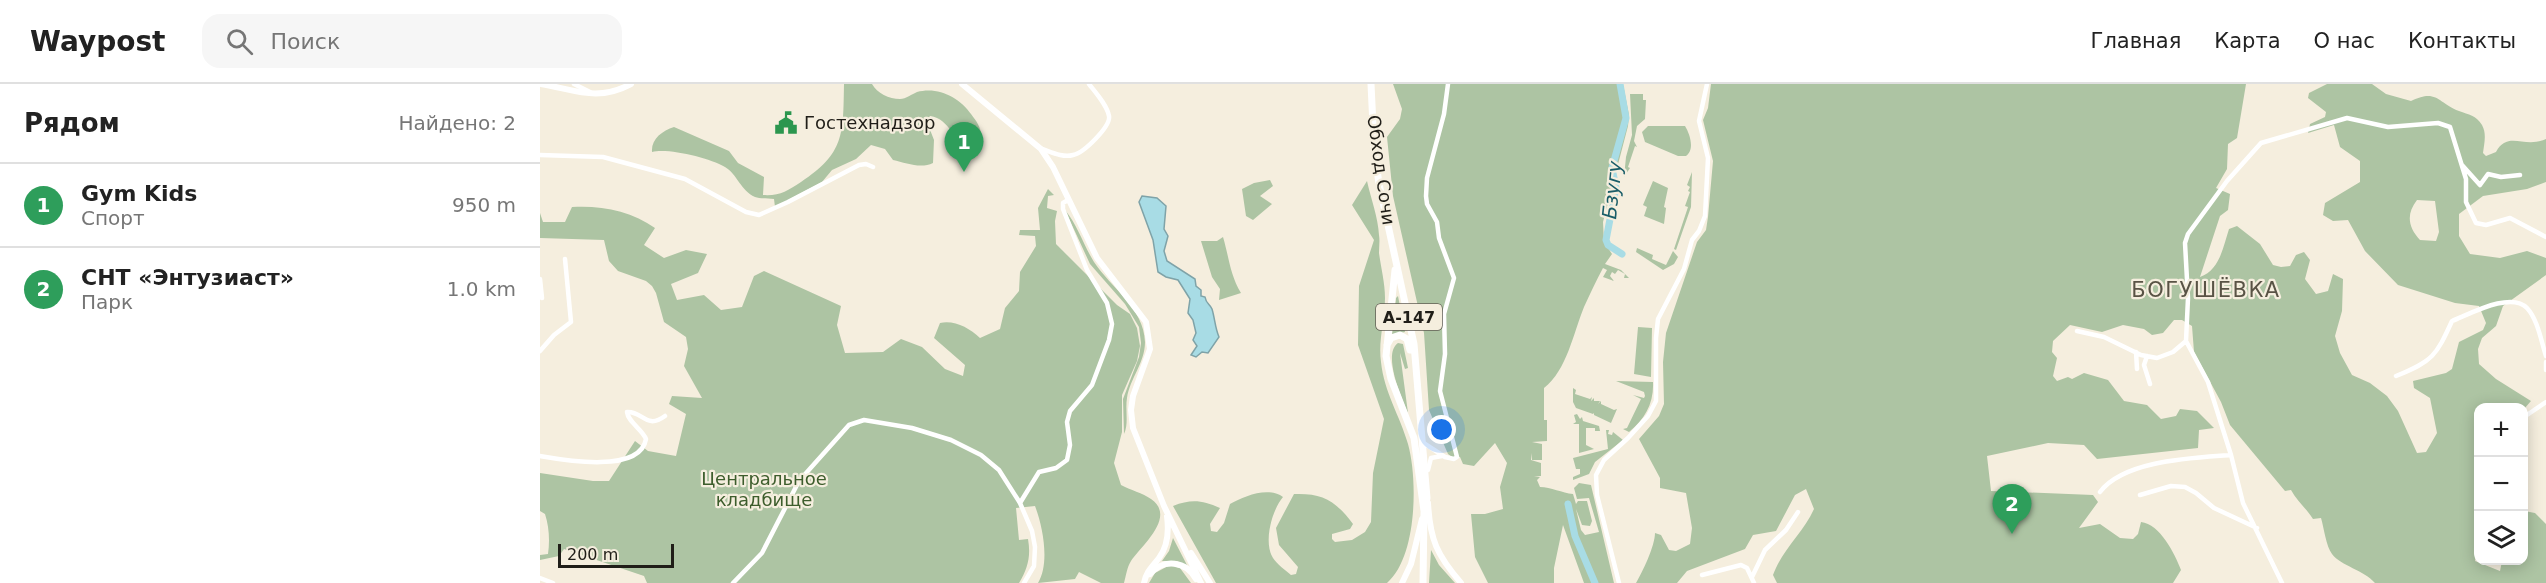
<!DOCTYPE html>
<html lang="ru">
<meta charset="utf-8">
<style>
body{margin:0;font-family:"DejaVu Sans",sans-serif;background:#f6f6f6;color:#222}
.controls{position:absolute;right:18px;bottom:18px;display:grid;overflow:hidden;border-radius:12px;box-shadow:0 3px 15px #0003}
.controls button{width:54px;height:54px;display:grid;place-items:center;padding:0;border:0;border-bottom:2px solid #e0e0e0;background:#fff;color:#222;font:30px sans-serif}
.scale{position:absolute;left:18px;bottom:15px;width:116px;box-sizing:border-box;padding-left:6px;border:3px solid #201e18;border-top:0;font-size:16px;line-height:21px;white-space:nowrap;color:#201e18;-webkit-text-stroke:4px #f5eede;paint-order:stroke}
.you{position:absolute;left:902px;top:346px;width:21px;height:21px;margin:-15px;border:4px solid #fff;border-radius:50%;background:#1a73e8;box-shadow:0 0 0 9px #1a73e833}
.badge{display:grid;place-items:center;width:39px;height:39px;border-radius:50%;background:#2563eb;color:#fff;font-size:20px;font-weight:700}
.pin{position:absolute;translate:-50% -50px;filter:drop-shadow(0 2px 3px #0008)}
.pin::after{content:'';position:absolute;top:32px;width:21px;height:18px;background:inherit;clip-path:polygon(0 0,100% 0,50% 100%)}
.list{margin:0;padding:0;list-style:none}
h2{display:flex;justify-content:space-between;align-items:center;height:78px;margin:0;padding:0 24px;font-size:26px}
h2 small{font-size:20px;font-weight:400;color:#767676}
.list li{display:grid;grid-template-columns:39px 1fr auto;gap:18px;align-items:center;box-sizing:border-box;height:84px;padding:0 24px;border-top:2px solid #e0e0e0}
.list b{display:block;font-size:22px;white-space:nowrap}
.list p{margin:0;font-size:20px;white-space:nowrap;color:#767676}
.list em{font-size:20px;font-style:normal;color:#767676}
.icon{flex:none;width:33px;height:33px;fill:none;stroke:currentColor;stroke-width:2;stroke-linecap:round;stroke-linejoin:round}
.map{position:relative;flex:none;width:2006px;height:499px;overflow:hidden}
header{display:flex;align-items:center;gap:36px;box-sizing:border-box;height:84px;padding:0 30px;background:#fff;border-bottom:2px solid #e0e0e0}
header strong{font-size:28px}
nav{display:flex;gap:33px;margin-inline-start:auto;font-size:21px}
.search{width:420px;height:54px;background:#f6f6f6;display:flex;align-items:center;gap:15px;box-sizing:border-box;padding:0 21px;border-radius:18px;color:#767676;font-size:22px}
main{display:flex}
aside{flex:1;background:#fff}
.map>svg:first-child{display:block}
.green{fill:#adc4a3;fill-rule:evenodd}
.water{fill:#a8dce5;stroke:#7fa3a8;stroke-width:1.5}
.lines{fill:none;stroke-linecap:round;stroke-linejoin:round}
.river{stroke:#a8dce5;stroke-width:7}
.minor{stroke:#fff;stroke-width:4.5}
.major{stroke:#fff;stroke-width:6}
.highway{stroke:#fff;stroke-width:7}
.labels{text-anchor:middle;stroke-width:4.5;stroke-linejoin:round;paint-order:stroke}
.shield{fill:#f5eede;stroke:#605c53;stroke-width:1.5}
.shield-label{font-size:16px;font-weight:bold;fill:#201e18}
.poi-label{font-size:18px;fill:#201e18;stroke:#f5eede;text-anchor:start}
.street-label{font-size:18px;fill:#201e18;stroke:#f5eede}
.park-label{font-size:18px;fill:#3d5d2c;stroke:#f5eede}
.water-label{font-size:20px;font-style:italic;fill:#195d68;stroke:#f5eede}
.quarter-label{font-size:21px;letter-spacing:1.5px;fill:#595345;stroke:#f5eede}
</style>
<header>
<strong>Waypost</strong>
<div class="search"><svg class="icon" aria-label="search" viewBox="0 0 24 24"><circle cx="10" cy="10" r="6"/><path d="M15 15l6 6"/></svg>Поиск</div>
<nav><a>Главная</a><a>Карта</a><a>О нас</a><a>Контакты</a></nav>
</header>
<main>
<aside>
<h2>Рядом<small>Найдено: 2</small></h2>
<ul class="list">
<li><span class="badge" style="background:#2e9e5b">1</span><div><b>Gym Kids</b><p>Спорт</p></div><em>950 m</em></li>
<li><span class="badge" style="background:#2e9e5b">2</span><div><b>СНТ «Энтузиаст»</b><p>Парк</p></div><em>1.0 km</em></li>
</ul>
</aside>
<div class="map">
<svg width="2006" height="499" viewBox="0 0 2006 499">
<rect width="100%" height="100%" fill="#f5eede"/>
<path class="green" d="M304,0H332C337,9 349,15 360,15C366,15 372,10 377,8C398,2 420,14 431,30C437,38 442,44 441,55L432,61C412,59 411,35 390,32L387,38L394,56L393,79C381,85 366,79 353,76L345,65L331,61L316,75L292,86L282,98L235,123L234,115C228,114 220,115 215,113C201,107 197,90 185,83C169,74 129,64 112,68C111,55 122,47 134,43L189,67L198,79L224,93L223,111C240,112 247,107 261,98C305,69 303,50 304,0Z
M853,0H1083L1089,31L1088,42L1063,138L1064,158L1072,170L1065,180L1081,186L1089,194H1084L1085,190L1078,186L1075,190L1072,188L1070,192L1074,197L1063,193L1067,186L1063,184C1056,197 1050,210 1044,223C1033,250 1027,286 1004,304V336H1007V357L992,358L1002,360V376H992V369L991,376L1001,379V392H994L1000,393L997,396L1000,403C1011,403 1022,409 1033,410L1036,420L1038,417H1047L1052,437L1050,442L1042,441L1036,425L1041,446L1045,451L1059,448L1049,414L1037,415L1034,404L1039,399L1051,401L1074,499H1044L1023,441L1014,484V499H948L935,473L931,430H945L963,425L960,403L967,379L955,359L934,382L923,380L920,373H912L908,370L889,326L884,249L853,112L847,53L860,35L862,25Z
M1171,0H1706L1697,54L1688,60L1687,85L1676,104L1690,110L1688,126L1680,132L1660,193C1680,186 1683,163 1689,145L1697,142L1720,160L1733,181L1741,183L1750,182L1756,171L1764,168L1770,176L1765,195L1776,210L1788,207L1793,190L1803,195L1802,227L1795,252L1800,269L1812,291L1830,299L1847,312L1858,327L1877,369L1886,368L1897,349L1890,314L1874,304L1873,297L1906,289L1912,285L1919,258L1943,246L1946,239L1939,222L1915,219L1858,201L1825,167L1808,136L1793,137L1783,131L1785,119L1820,98V77L1800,63L1794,41L1768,49L1770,40L1785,33L1786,28L1768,14L1769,9L1787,0H1832L1846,10L1871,17C1897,4 1898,19 1919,27C1929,31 1936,31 1942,41C1947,50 1944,60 1943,69L1946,72L1956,68C1968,46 1984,65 2006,55V98L1987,105L1943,112L1919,130V152L1930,170L1960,174L1987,167L2006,174V191L1963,222L1956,242L1942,254L1938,265L1939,280L1956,295L1991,317L1984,325L1938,324V456L1935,477L1960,487L1962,477L1984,476V427L1995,429L2006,440V499H1835C1824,486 1801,482 1792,470C1786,462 1784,444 1781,434L1773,435C1766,424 1757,417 1751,406L1745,407L1690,341L1681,318L1654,268L1652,242L1642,236H1634L1623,249L1612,251L1604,245L1583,241L1562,248L1530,241L1513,257L1512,268L1517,274L1513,292L1517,297L1528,293L1532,295L1544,289L1568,296L1584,317L1607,321L1621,335L1636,332L1640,325L1657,327L1674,344L1659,346L1658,364L1557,375L1544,361L1508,359L1447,372L1451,407L1553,411L1558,418L1539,444L1560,440L1580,454L1593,455L1598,450L1601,438C1620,440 1635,470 1641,486L1633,499H1237L1233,491C1242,466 1263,449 1274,425L1266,405L1255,411L1236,447L1213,451L1205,465L1147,487L1137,499H1096C1102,489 1115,462 1115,449L1121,451L1129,466L1136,467L1150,460L1152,444L1146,409L1120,404V394L1099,355L1119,332L1124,320L1123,278L1126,249L1157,158L1166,146L1168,133L1173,77L1163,36L1168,24ZM1877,116L1895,117L1899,148L1896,157L1880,156C1868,143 1866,130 1877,116Z
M1090,10H1103V16H1106L1105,35L1097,42L1094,57L1097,63L1095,62L1088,83L1090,84L1084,93L1086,73L1092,51Z
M1108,42H1145C1150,50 1155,66 1146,72H1138L1105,58L1102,48Z
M1152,88L1151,123L1136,166L1134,165L1148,123L1145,122L1150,108L1148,107L1150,103L1147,101Z
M730,96L733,102L720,112L732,120L713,136L706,132L702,105L714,99Z
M827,97C831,115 838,133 839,151C840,157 839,163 839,169C841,184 845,199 845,214C845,236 838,256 841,278C844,308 860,332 868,360C878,396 877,473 847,499H676L633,422C651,415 662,416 680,424L670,440L671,447L677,448L684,439L690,420C704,412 728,402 743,413C732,426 723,458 733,474C737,480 745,486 751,491L756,490L758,483L739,461L736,444L754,410C782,409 795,416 813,440L810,445L792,450V455L795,458L812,456L825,448L831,438L833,389L844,335L818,261L819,202L834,156L812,121Z
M1113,97L1128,104L1124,123L1126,124L1124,140L1104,132L1107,123L1103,121Z
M508,105L514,111L508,112L507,124L517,127L515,137L516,160L577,221L590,230L597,244L600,262L597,277L582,311V348L574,379L581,401C590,406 603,409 611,415C637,433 601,462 591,477C587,483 586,492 584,499H561L539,488L535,495L498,499C510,479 503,443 495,422L476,424L479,456L488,455C491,472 488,484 479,499H107L104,492L24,465L19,472L0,476V471L8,470C10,457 9,442 5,430L0,427V389L53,397H69L95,357L108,367L136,372L146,330L129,320L132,312L162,314L144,282L148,265L146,253L124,238L116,209L112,202L106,197L78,187L69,177L64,156L0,154V129L3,138H25L32,123C60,121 92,127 115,144L104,161L124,174L146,166L167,170L158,189L131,200L137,216L164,211L181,226L202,223L214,192L224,187L301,222L297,241L305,269L343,268L361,255L382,263L405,285L423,292L425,281L394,254L400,239C415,236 429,244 440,254L460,245L465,224L479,207L480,188L496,162L495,152L479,151L480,146H500L498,124Z
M525,126C537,140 544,162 554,178C571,204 604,224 605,258C605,279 590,294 587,314C585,326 589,340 584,350L583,315L599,273L601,259L599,243L585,220L550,180Z
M683,153C689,173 690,191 701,209L679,216L680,205L672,193L661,157H677Z
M1097,164L1113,171L1112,175L1126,181L1133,167L1138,173L1134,180L1123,186L1096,168Z
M858,212L865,248L852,251L856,214Z
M1098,243L1112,244L1111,293L1094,290Z
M858,259L863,260L868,284L865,285L860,269L868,329C862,315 842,270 858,259Z
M1076,297L1113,298C1114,319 1105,335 1089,348L1083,345L1087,344L1101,315L1093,311L1104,314L1105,312L1104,308Z
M1033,304L1036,306L1035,310L1050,315L1052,313L1051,317L1054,314V317H1060L1058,320L1061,317V320L1074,326L1077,325L1071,339L1054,331V329L1053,330L1036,324L1033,318Z
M1037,330L1040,335L1042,333L1043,337L1059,342L1060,347H1055V344H1046V361L1054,365L1039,369V340H1033L1036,338L1034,331Z
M1066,346H1069L1068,350L1072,351L1073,348L1083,356L1055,378L1049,390L1033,396V393L1040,390V385H1036L1033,374L1068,365Z
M633,454L648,483L637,477H622L629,467Z
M891,466L899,481L915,499H889Z
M630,481L640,484L651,499H609L615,489Z"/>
<path class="water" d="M602,112L617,114L626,122L624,145L628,152L624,167L627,177L655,195L656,202L661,206V212L665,213C666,220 670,220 672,225C675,235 675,244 679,253L668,269L662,268L656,273L651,271L657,262L653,256L656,249L653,236L648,229L650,215L638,196L626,193L618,188L613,156L599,118Z"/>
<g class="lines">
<path class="river" d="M1080,0L1086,34L1072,84L1076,104L1066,156L1068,161L1082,170
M1028,420L1035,452L1055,499"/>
<path class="minor" d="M34,0L50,8
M502,65C511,68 523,74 533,71C544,69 571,42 569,32C567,21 556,9 549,0
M0,71L63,73L145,95L206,128L219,131L248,118L319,81L326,80L333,83
M1922,81L1940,101L1948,90L1961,93L1980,91
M0,195L2,214
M1537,247L1564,253L1601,271L1617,274L1633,268L1646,257
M0,267L14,251L31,238L25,175
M1596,268L1597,285
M1607,272L1604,281L1610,300
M2006,278V286
M1856,292C1893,277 1896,272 1912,237C1930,230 1971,207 1987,224C1998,236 2001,257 2006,272
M1984,333L2006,318
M882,358L905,373L914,375L917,373L900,307L905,270L904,230L914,194L899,154L897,138L887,120L886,112L887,94L904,30L908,0
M0,372C23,376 100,390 106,355C102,345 88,338 87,328C103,327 106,346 125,332
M888,386L891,374L902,372
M1560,408C1584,376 1653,374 1691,371
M1600,411L1631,402L1645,403L1656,409L1674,424L1717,444
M480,419L499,388L516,384L527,376L530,361L527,338L530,327L552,301L569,256L572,240L567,219L547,186L523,125V119L528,116
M1162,491L1201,481L1207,484L1214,499
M1212,493L1225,466L1246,446L1258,428
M0,494L13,499
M193,499L222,469L259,397L309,341L324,336L372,344L411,356L441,371L459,386L480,419L492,447L495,463L494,482L484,499
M1079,499L1057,411L1056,391L1064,376L1088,354L1108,332L1116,317V254L1118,235L1144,185L1152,156L1159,147L1165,132L1168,74L1159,37L1167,0
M1742,499L1703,419L1691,371L1668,298L1646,257L1648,214L1645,159L1648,150L1687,97L1721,59L1807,34L1848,43L1898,39L1910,43L1926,95V118L1936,139L1946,141L1970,134L2006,153"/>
<path class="major" d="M1,0C36,6 57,18 91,0
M422,0L501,65L513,83L557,174L606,238L610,265L593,312L591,326L593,344L624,422L661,499
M888,419C890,456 897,471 921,499
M651,469L670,499
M610,490C624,474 646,477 656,495
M604,499C606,488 612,483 619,474C628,462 629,447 627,432
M862,499L871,480L882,435"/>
<path class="highway" d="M831,0L834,63L839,100L874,260L887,414L884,429L883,499
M855,186L846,272L851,295L874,354L884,427
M847,261L851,254L860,251L867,255L870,266"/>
</g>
<defs>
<g id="civic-bare" transform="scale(1.8)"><path d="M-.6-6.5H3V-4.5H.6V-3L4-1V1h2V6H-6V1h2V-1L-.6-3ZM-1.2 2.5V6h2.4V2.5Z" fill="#2b964e" stroke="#f5eede" stroke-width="2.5" paint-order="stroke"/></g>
</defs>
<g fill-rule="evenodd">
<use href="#civic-bare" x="246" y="39"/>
</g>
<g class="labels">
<rect class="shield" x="836" y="220" width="66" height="26" rx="4.5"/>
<g class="shield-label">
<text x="869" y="239">А-147</text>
</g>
<g class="poi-label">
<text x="264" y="45">Гостехнадзор</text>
</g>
<g class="street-label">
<text transform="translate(841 86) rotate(82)" y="6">Обход Сочи</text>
</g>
<g class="park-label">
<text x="224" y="401">Центральное<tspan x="224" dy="21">кладбище</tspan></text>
</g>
<g class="water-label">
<text transform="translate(1072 106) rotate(-84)" y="7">Бзугу</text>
</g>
<g class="quarter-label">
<text x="1666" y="213">БОГУШЁВКА</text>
</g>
</g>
</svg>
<div class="controls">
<button>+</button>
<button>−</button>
<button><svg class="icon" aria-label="layers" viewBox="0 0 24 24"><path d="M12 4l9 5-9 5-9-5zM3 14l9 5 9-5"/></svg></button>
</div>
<div class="scale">200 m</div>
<div class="you"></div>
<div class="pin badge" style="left:424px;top:88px;background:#2e9e5b">1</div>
<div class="pin badge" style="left:1472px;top:450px;background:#2e9e5b">2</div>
</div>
</main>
